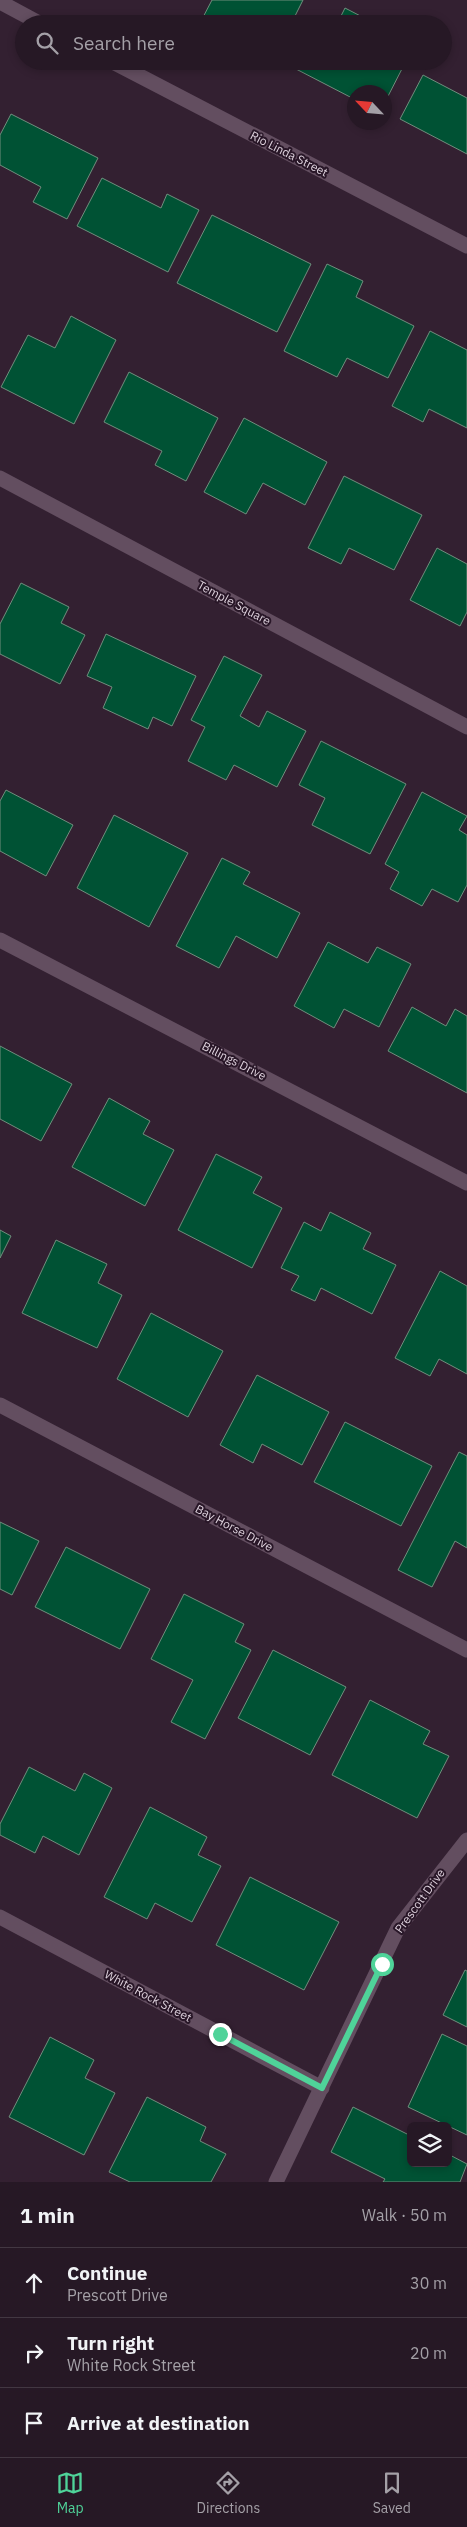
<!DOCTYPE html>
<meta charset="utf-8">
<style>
body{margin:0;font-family:"IBM Plex Sans",sans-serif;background:#322532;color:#f1f3f6}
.controls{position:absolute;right:15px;bottom:15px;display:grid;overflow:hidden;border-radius:8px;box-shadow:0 2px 8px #0003}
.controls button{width:45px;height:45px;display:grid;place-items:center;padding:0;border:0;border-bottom:1px solid #423742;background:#261825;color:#f1f3f6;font:25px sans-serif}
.compass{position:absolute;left:347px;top:85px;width:45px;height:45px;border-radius:50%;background:#261825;box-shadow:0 2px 8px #0003;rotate:296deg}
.stop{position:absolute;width:15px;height:15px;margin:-11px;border:4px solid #4fd399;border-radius:50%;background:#fff}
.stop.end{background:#4fd399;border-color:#fff;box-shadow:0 1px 5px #0008}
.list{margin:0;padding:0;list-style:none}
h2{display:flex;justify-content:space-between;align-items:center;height:65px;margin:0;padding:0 20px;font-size:21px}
h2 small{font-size:16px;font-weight:400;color:#a4a0a7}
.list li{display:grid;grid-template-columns:32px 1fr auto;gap:15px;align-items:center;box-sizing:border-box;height:70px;padding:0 20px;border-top:1px solid #423742}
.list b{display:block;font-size:19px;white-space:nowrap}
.list p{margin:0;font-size:16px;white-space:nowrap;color:#a4a0a7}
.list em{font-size:16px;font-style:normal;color:#a4a0a7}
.icon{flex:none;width:28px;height:28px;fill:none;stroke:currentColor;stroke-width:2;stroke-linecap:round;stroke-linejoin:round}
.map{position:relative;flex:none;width:467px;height:2182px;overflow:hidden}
.search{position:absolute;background:#261825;box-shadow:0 2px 8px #0003;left:15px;right:15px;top:15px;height:55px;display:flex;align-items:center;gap:12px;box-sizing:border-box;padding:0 18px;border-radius:28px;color:#a4a0a7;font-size:19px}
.sheet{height:275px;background:#261825}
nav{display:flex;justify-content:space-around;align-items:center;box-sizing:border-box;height:70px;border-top:1px solid #423742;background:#261825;font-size:14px;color:#a4a0a7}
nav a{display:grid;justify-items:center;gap:2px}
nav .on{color:#4fd399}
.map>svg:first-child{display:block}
.building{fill:#005234;stroke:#708d7d}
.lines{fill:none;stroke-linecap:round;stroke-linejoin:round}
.minor{stroke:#634e60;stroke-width:15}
.route{stroke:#4fd399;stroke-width:6}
.labels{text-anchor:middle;stroke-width:4;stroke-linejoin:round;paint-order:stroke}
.street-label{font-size:12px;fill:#ded2dd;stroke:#281627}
</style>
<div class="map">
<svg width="467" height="2182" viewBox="0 0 467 2182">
<rect width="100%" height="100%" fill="#332031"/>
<path class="building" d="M212,0H303L291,24H202L200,23Z
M345,8L376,24H337Z
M300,61H406L384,104V92H354V99L296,69Z
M423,75L467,98V154L400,119Z
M11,114L98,158L67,219L33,202L41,187L0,165V135Z
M102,178L161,208L167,194L199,210L168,272L77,226Z
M212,215L311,264L277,332L177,283Z
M327,264L363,281L356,297L414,326L388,378L347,358L337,377L284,351Z
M71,316L116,340L74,424L1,387L28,335L55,348Z
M430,331L467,350V428L429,409L423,422L392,406Z
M129,372L218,418L186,481L155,465L162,451L104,422Z
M244,418L327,462L305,505L263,483L246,514L204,492Z
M344,476L422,515L394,570L349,548L341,564L308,548Z
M437,548L467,564V612L460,626L410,600Z
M21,583L69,607L61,623L85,635L60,684L0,654V624Z
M106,634L196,676L172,726L153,717L148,729L103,708L112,687L87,676Z
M224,656L262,675L240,716L259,727L267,711L306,731L277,787L234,765L226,780L188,761L205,727L191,720Z
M321,741L406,784L370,854L312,825L325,798L299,785Z
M6,790L73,825L46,876L0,851V801Z
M422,792L467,816L459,830L467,835V885L458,902L432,889L422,906L390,889L399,872L385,864Z
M114,815L188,853L149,927L77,888Z
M222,858L250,872L243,884L300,913L277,958L236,936L219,968L176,946Z
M328,942L368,963L377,947L411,964L379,1027L344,1009L334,1028L294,1006Z
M412,1007L446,1026L455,1009L467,1016V1093L388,1051Z
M0,1046L72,1084L41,1141L0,1119Z
M109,1098L150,1121L143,1134L174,1150L145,1206L72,1167Z
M216,1154L262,1177L253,1193L282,1208L252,1268L178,1230Z
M330,1212L371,1233L363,1249L396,1265L372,1314L321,1288L315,1301L291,1290L299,1276L281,1268L304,1222L321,1231Z
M0,1230L11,1236L0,1258Z
M56,1240L107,1264L98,1283L122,1295L97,1348L22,1313Z
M440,1271L467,1286V1374L439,1359L430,1376L395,1358Z
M151,1313L223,1351L188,1417L117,1379Z
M257,1375L329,1412L302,1465L262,1444L253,1463L220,1445Z
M345,1422L432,1466L401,1526L314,1482Z
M459,1452L467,1456V1548L455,1541L432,1587L398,1570Z
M0,1522L39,1541L12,1595L0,1589Z
M66,1547L150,1589L120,1649L35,1607Z
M184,1594L244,1624L235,1642L251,1650L205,1739L171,1722L193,1680L151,1659Z
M273,1650L346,1687L310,1755L238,1718Z
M370,1700L430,1731L423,1744L449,1756L417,1818L332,1775Z
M29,1767L75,1791L84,1773L112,1788L79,1855L43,1836L35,1853L0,1835V1824Z
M150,1807L207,1837L198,1855L221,1866L192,1922L155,1903L147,1919L104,1897Z
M250,1877L339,1922L304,1990L216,1945Z
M465,1970L467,1971V2027L443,2015Z
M442,2034L467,2046V2135L408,2107Z
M50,2037L94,2060L85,2078L115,2093L84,2155L9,2117Z
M147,2097L206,2127L200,2141L226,2154L211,2182H130L109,2172Z
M353,2107L411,2136V2163H448V2154L467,2164L460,2182H383L385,2179L331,2152Z"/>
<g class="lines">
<path class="minor" d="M0,2L41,24
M111,61L467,246
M0,478L467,727
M0,940L467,1183
M0,1405L467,1650
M0,1917L322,2088
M276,2182L398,1928L467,1840"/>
</g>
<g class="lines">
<path class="route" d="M220,2034L322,2088L382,1964"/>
</g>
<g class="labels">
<g class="street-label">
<text transform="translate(289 154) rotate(27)" y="4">Rio Linda Street</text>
<text transform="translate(234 603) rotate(28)" y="4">Temple Square</text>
<text transform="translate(234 1061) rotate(27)" y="4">Billings Drive</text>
<text transform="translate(234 1528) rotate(28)" y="4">Bay Horse Drive</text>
<text transform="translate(420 1901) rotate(-54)" y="4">Prescott Drive</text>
<text transform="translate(148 1996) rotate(28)" y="4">White Rock Street</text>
</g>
</g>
</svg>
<div class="controls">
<button><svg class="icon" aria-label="layers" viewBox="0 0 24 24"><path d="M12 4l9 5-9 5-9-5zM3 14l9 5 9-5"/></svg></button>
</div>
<svg class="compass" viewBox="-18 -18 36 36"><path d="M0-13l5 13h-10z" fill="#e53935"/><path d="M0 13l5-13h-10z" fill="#a4a0a7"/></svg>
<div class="stop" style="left:382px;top:1964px"></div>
<div class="stop end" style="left:220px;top:2034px"></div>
<div class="search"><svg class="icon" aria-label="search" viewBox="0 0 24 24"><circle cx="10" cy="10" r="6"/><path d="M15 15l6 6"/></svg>Search here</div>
</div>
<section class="sheet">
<h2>1 min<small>Walk · 50 m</small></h2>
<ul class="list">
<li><svg class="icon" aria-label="ahead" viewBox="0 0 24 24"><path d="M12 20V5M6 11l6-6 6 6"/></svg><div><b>Continue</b><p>Prescott Drive</p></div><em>30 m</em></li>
<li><svg class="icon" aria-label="right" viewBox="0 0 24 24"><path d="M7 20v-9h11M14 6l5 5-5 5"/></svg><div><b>Turn right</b><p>White Rock Street</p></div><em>20 m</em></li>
<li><svg class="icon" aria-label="arrive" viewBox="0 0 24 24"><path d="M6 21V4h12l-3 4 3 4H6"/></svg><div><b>Arrive at destination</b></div></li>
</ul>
</section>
<nav>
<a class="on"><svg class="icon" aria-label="map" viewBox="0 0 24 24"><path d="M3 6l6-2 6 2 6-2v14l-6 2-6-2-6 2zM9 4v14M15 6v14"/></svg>Map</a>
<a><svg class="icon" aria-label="directions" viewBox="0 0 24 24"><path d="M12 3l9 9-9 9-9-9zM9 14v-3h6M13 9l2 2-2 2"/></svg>Directions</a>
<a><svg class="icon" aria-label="saved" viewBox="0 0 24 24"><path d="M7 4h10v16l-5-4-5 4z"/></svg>Saved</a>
</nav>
